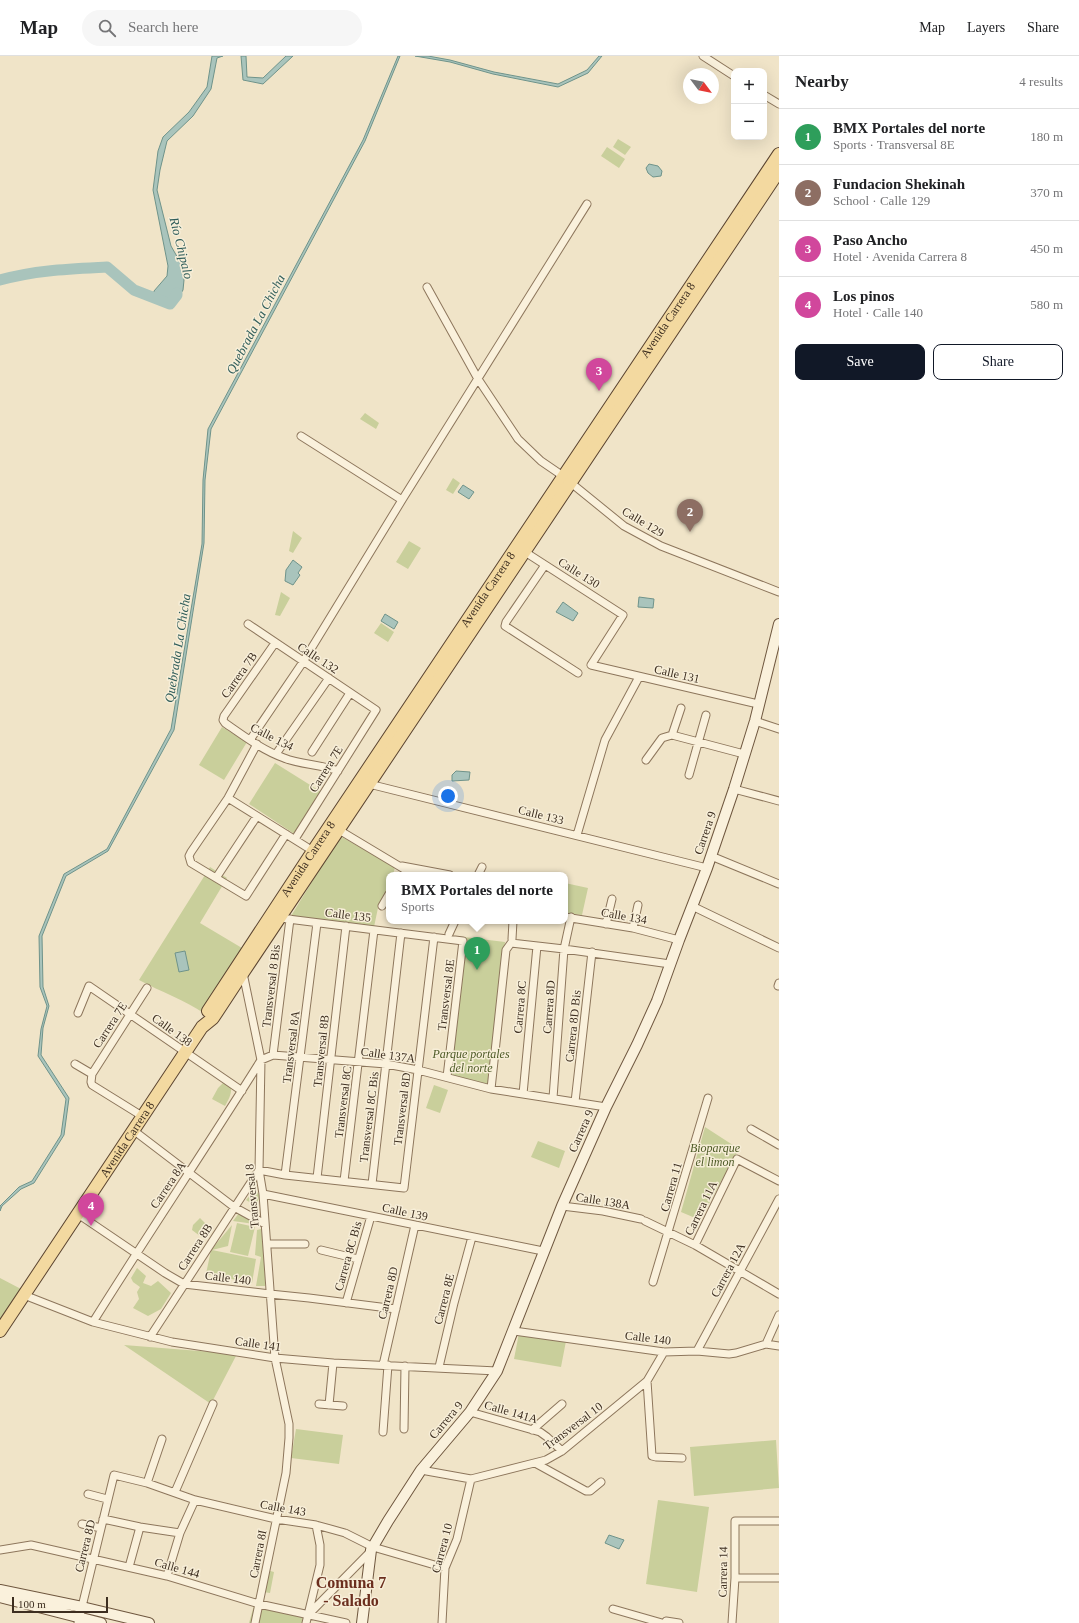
<!DOCTYPE html>
<meta charset="utf-8">
<style>
body{margin:0;font-family:Georgia,serif;background:#f6f6f6;color:#202124}
.controls{position:absolute;right:12px;top:12px;display:grid;overflow:hidden;border-radius:8px;box-shadow:0 4px 16px #0002}
.controls button{width:36px;height:36px;display:grid;place-items:center;padding:0;border:0;border-bottom:1px solid #e0e0e0;background:#fff;color:#202124;font:20px sans-serif}
.compass{position:absolute;left:683px;top:12px;width:36px;height:36px;border-radius:50%;background:#fff;box-shadow:0 4px 16px #0002;rotate:122deg}
.scale{position:absolute;left:12px;bottom:10px;width:96px;box-sizing:border-box;padding-left:4px;border:2px solid #3d2e20;border-top:0;font-size:11px;line-height:14px;white-space:nowrap;color:#3d2e20;-webkit-text-stroke:3px #f7eed8;paint-order:stroke}
.you{position:absolute;left:448px;top:740px;width:14px;height:14px;margin:-10px;border:3px solid #fff;border-radius:50%;background:#1a73e8;box-shadow:0 0 0 6px #1a73e833}
.badge{display:grid;place-items:center;width:26px;height:26px;border-radius:50%;background:#111827;color:#fff;font-size:13px;font-weight:700}
.pin{position:absolute;translate:-50% -33px;filter:drop-shadow(0 1px 2px #0008)}
.pin::after{content:'';position:absolute;top:21px;width:14px;height:12px;background:inherit;clip-path:polygon(0 0,100% 0,50% 100%)}
.popup{position:absolute;left:386px;top:816px;width:182px;height:52px;box-sizing:border-box;display:grid;place-content:center;border-radius:8px;background:#fff;filter:drop-shadow(0 1px 3px #0005);font-size:13px;white-space:nowrap;color:#757577}
.popup b{font-size:15px;color:#202124}
.popup::after{content:'';position:absolute;left:50%;top:100%;margin-left:-8px;border:8px solid transparent;border-top-color:#fff}
.list{margin:0;padding:0;list-style:none}
h2{display:flex;justify-content:space-between;align-items:center;height:52px;margin:0;padding:0 16px;font-size:17px}
h2 small{font-size:13px;font-weight:400;color:#757577}
.list li{display:grid;grid-template-columns:26px 1fr auto;gap:12px;align-items:center;box-sizing:border-box;height:56px;padding:0 16px;border-top:1px solid #e0e0e0}
.list b{display:block;font-size:15px;white-space:nowrap}
.list p{margin:0;font-size:13px;white-space:nowrap;color:#757577}
.list em{font-size:13px;font-style:normal;color:#757577}
.actions{display:flex;gap:8px;padding:12px 16px}
.actions a{flex:1;padding:9px 0;border:1px solid #111827;border-radius:8px;text-align:center;font-size:14px;color:#111827}
.actions .main{background:#111827;color:#fff}
.icon{flex:none;width:22px;height:22px;fill:none;stroke:currentColor;stroke-width:2;stroke-linecap:round;stroke-linejoin:round}
.map{position:relative;flex:none;width:779px;height:1567px;overflow:hidden}
header{display:flex;align-items:center;gap:24px;box-sizing:border-box;height:56px;padding:0 20px;background:#fff;border-bottom:1px solid #e0e0e0}
header strong{font-size:19px}
nav{display:flex;gap:22px;margin-inline-start:auto;font-size:14px}
.search{width:280px;height:36px;background:#f6f6f6;display:flex;align-items:center;gap:10px;box-sizing:border-box;padding:0 14px;border-radius:22px;color:#757577;font-size:15px}
main{display:flex}
aside{flex:1;background:#fff}
.map>svg:first-child{display:block}
.green{fill:#c9cf9b}
.water{fill:#a9c4bc;stroke:#6f938a}
.lines{fill:none;stroke-linecap:round;stroke-linejoin:round}
.river{stroke:#a9c4bc;stroke-width:11}
.street-casing{stroke:#8d765c;stroke-width:9}
.secondary-casing{stroke:#6f573f;stroke-width:12}
.primary-casing{stroke:#5b4430;stroke-width:14}
.street{stroke:#faf1dc;stroke-width:7}
.secondary{stroke:#faf1dc;stroke-width:10}
.primary{stroke:#f3d9a0;stroke-width:12}
.labels{text-anchor:middle;stroke-width:3;stroke-linejoin:round;paint-order:stroke}
.street-label{font-size:12px;fill:#3d2e20;stroke:#f7eed8}
.park-label{font-size:12px;font-style:italic;fill:#4d5a26;stroke:#f7eed8}
.water-label{font-size:13px;font-style:italic;fill:#2f5d5a;stroke:#f7eed8}
.district-label{font-size:16px;font-weight:bold;fill:#6b2e1e;stroke:#f7eed8}
</style>
<header>
<strong>Map</strong>
<div class="search"><svg class="icon" aria-label="search" viewBox="0 0 24 24"><circle cx="10" cy="10" r="6"/><path d="M15 15l6 6"/></svg>Search here</div>
<nav><a>Map</a><a>Layers</a><a>Share</a></nav>
</header>
<main>
<div class="map">
<svg width="779" height="1567" viewBox="0 0 779 1567">
<rect width="100%" height="100%" fill="#f0e4c8"/>
<path class="green" d="M618,83L631,91L625,99L613,91Z
M607,91L625,103L619,112L601,100Z
M365,357L379,367L376,373L360,363Z
M453,422L460,427L453,438L446,434Z
M293,475L302,482L293,497L289,495Z
M409,485L421,492L408,513L396,506Z
M281,536L290,542L280,560L275,559Z
M381,567L394,576L388,586L374,577Z
M222,671L247,686L224,724L199,709Z
M275,707L323,737L296,779L249,748Z
M340,780L395,811L393,819H389L388,840L379,847L374,871L291,860Z
M210,811L227,822L200,867L247,895L205,958C185,944 161,936 139,924Z
M565,827L588,832L582,859L565,857Z
M464,881L505,886L490,1032L460,1024L449,1016Z
M225,1025L231,1029C232,1038 229,1043 225,1050L212,1043L218,1032Z
M434,1029L448,1034L440,1057L426,1052Z
M705,1071L739,1093L700,1164L681,1156Z
M538,1085L565,1095L559,1112L531,1101Z
M255,1134L260,1139L256,1150L246,1144Z
M239,1157L262,1169L233,1165Z
M200,1162L210,1172L204,1183L192,1174L193,1169Z
M237,1167L255,1171L248,1200L230,1196Z
M232,1169L228,1190L212,1194L256,1203L252,1227L206,1218L211,1194Z
M261,1173C264,1192 267,1211 265,1230H256L261,1201L255,1199L257,1174Z
M137,1212L146,1220L143,1227L151,1230L158,1225L171,1237L161,1253L148,1260L133,1252L139,1243L137,1236L140,1231L133,1226L131,1222Z
M0,1222L21,1233L0,1264Z
M519,1277L566,1285L561,1311L514,1303Z
M124,1289L237,1298L211,1348Z
M296,1373L343,1379L339,1408L291,1402Z
M776,1384L779,1432L694,1440L690,1391Z
M658,1444L709,1451L697,1536L646,1528Z
M263,1513L274,1516L270,1537L257,1535Z
M255,1546L307,1557L304,1567H249Z"/>
<path class="water" d="M212,0H223L217,2L211,33L193,60L167,85L160,114L157,134L171,190L183,211L184,224L183,234L174,249L153,245L154,235L167,220L168,210L153,134L158,95L163,81L189,56L207,31Z
M241,0H246L247,21L263,22L286,0H293L263,28L243,24Z
M398,0H400L365,85L211,373L205,424L204,487L174,674L108,795L66,820L42,880L43,931L49,950L43,972L41,999L69,1042L64,1079L34,1127L21,1133L2,1150L0,1155V1150L19,1131L32,1125L61,1079L66,1043L38,1000L41,973L47,950L40,931L39,880L64,818L107,793L171,673L202,488L203,424L208,373L363,84Z
M415,0H428L450,4L494,16L558,28L587,14L599,0H602L588,17L558,31L493,18L450,6Z
M649,108L658,110L662,115L661,120L653,121L648,117L646,112Z
M463,429L474,436L469,443L458,436Z
M293,504L302,511L298,517L300,519L293,529L285,525L286,514Z
M639,541L654,543L653,552L638,551Z
M563,546L578,557L573,565L556,556Z
M385,558L398,566L394,573L381,565Z
M456,715L470,716L469,724L452,725V719Z
M185,895L189,914L179,916L175,897Z
M609,1479L624,1484L619,1493L605,1487Z"/>
<g class="lines">
<path class="river" d="M0,224C36,214 69,213 107,211L134,234L170,248L177,239V237"/>
<g class="street-casing">
<path id="street" d="M703,0L734,20
M764,39L779,48
M427,231L478,323L518,383L541,405L560,418L624,470L661,490L779,536
M301,380L402,444
M525,496L623,559L591,609L758,648
M545,509L506,566L505,570L578,617
M248,568L376,654L295,783
M275,587L224,660L223,664L225,667C244,680 262,694 284,702C301,709 320,708 338,715
M755,665L779,673
M672,679L744,698
M250,684L303,606L402,444L587,148
M257,688L228,742L191,796L189,800L191,807L246,840L286,778
M312,696L350,637
M276,698L329,622
M646,704L662,682L672,679L681,652
M689,719L706,659
M369,728L707,812
M734,733L779,745
M228,742L313,795
M339,774L414,819
M577,779L605,684L639,621
M711,800L779,828
M402,810L450,819
M478,819L482,811
M216,822L257,760
M382,850L389,838
M692,850L779,892
M565,861L633,872L679,884
M280,862L463,885L447,1021
M606,868L612,843
M633,872L638,849
M449,878L455,865
M512,883L513,865
M243,917L261,1004L259,1114L263,1138L275,1302L289,1368V1382L286,1417L255,1567
M778,930L779,927
M78,957L89,930L242,1035
M273,999L290,863
M75,1008L92,1018L91,1026L92,1029L142,1060
M92,1018L147,932
M491,1033L506,894L511,887L564,893L670,908
M523,1038L537,890
M553,1042L564,893L571,861
M575,1046L592,896
M751,1073L779,1089
M133,1074L234,1151L265,1168
M285,1119L317,867
M317,1122L346,870
M344,1125L374,874
M372,1128L401,877
M263,1138L543,1195
M562,1150L603,1155L641,1163
M78,1158L165,1217L184,1228L270,1238L309,1242L396,1253
M645,1165L695,1189L779,1238
M267,1188H305
M695,1189L737,1103L779,1125
M321,1194L358,1203
M653,1226L708,1042
M24,1239L93,1266L172,1286L275,1302L333,1307L497,1315
M346,1247L371,1160
M93,1266C148,1178 206,1092 261,1004L273,999L386,1008L418,1014L491,1033L606,1051
M514,1275L664,1296L697,1295L729,1298L736,1297L766,1288L779,1290
M150,1281L259,1114L285,1119L404,1132L434,881
M766,1288L779,1259
M697,1295L779,1143
M383,1309L415,1169
M439,1311L454,1247L472,1181
M647,1325L652,1400L656,1401L682,1402
M319,1348L343,1350
M329,1349L333,1307
M470,1356L540,1376L547,1381L562,1395
M404,1373L405,1310
M532,1374L562,1348
M383,1376L388,1309
M535,1407L586,1435H590L601,1426
M421,1414L471,1423L546,1404L562,1395L647,1325L664,1296
M147,1427L162,1383
M175,1436L213,1348
M88,1438L107,1443
M103,1463L140,1471L180,1477
M82,1468L101,1472
M0,1494L31,1489L167,1520L259,1548L346,1567
M129,1511L140,1471
M167,1520L180,1477L195,1444
M735,1522H779
M613,1553L662,1567
M308,1559L371,1495
M78,1567L114,1419L147,1427L195,1444L276,1463L316,1469L345,1477L373,1491L445,1512
M306,1567L320,1509V1489L316,1469
M442,1567L445,1512L457,1483L471,1423
M665,1567L666,1565L679,1567
M732,1567L735,1522V1465H779"/>
</g>
<g class="secondary-casing">
<path id="secondary" d="M0,1534L82,1551L149,1567
M0,1541L101,1567
M362,1567L371,1494L388,1465L421,1414L470,1356L497,1315L562,1150L606,1051L637,989L657,945L679,884L707,812L734,733L755,665L779,568"/>
</g>
<g class="primary-casing">
<g id="primary">
<path id="s1" d="M208,955L313,795L779,98"/>
<path id="s2" d="M0,1275L202,971L213,962L240,921L779,115"/>
</g>
</g>
<use href="#street" class="street"/>
<use href="#secondary" class="secondary"/>
<use href="#primary" class="primary"/>
</g>
<g class="labels">
<g class="street-label">
<text dy="4" stroke="none"><textPath href="#s1" startOffset="830">Avenida Carrera 8</textPath></text>
<text transform="translate(643 466) rotate(31)" y="4">Calle 129</text>
<text transform="translate(579 517) rotate(32)" y="4">Calle 130</text>
<text dy="4" stroke="none"><textPath href="#s1" startOffset="506">Avenida Carrera 8</textPath></text>
<text transform="translate(318 602) rotate(33)" y="4">Calle 132</text>
<text transform="translate(677 618) rotate(13)" y="4">Calle 131</text>
<text transform="translate(239 619) rotate(-55)" y="4">Carrera 7B</text>
<text transform="translate(272 681) rotate(27)" y="4">Calle 134</text>
<text transform="translate(326 713) rotate(-58)" y="4">Carrera 7E</text>
<text transform="translate(541 759) rotate(14)" y="4">Calle 133</text>
<text transform="translate(705 777) rotate(-71)" y="4">Carrera 9</text>
<text dy="4" stroke="none"><textPath href="#s1" startOffset="182">Avenida Carrera 8</textPath></text>
<text transform="translate(348 859) rotate(7)" y="4">Calle 135</text>
<text transform="translate(624 860) rotate(10)" y="4">Calle 134</text>
<text transform="translate(271 930) rotate(-83)" y="4">Transversal 8 Bis</text>
<text transform="translate(446 939) rotate(-83)" y="4">Transversal 8E</text>
<text transform="translate(520 951) rotate(-85)" y="4">Carrera 8C</text>
<text transform="translate(549 951) rotate(-86)" y="4">Carrera 8D</text>
<text transform="translate(110 969) rotate(-57)" y="4">Carrera 7E</text>
<text transform="translate(573 970) rotate(-84)" y="4">Carrera 8D Bis</text>
<text transform="translate(172 974) rotate(36)" y="4">Calle 138</text>
<text transform="translate(291 991) rotate(-83)" y="4">Transversal 8A</text>
<text transform="translate(321 995) rotate(-84)" y="4">Transversal 8B</text>
<text transform="translate(388 999) rotate(8)" y="4">Calle 137A</text>
<text transform="translate(343 1046) rotate(-83)" y="4">Transversal 8C</text>
<text transform="translate(402 1053) rotate(-83)" y="4">Transversal 8D</text>
<text transform="translate(369 1061) rotate(-83)" y="4">Transversal 8C Bis</text>
<text transform="translate(581 1075) rotate(-66)" y="4">Carrera 9</text>
<text dy="4" stroke="none"><textPath href="#s2" startOffset="230">Avenida Carrera 8</textPath></text>
<text transform="translate(168 1129) rotate(-56)" y="4">Carrera 8A</text>
<text transform="translate(671 1131) rotate(-74)" y="4">Carrera 11</text>
<text transform="translate(252 1140) rotate(-95)" y="4">Transversal 8</text>
<text transform="translate(603 1145) rotate(9)" y="4">Calle 138A</text>
<text transform="translate(701 1152) rotate(-64)" y="4">Carrera 11A</text>
<text transform="translate(405 1156) rotate(12)" y="4">Calle 139</text>
<text transform="translate(195 1191) rotate(-57)" y="4">Carrera 8B</text>
<text transform="translate(348 1200) rotate(-74)" y="4">Carrera 8C Bis</text>
<text transform="translate(728 1214) rotate(-62)" y="4">Carrera 12A</text>
<text transform="translate(228 1222) rotate(7)" y="4">Calle 140</text>
<text transform="translate(388 1237) rotate(-77)" y="4">Carrera 8D</text>
<text transform="translate(444 1243) rotate(-76)" y="4">Carrera 8E</text>
<text transform="translate(648 1282) rotate(7)" y="4">Calle 140</text>
<text transform="translate(258 1288) rotate(8)" y="4">Calle 141</text>
<text transform="translate(511 1356) rotate(16)" y="4">Calle 141A</text>
<text transform="translate(446 1364) rotate(-50)" y="4">Carrera 9</text>
<text transform="translate(573 1370) rotate(-37)" y="4">Transversal 10</text>
<text transform="translate(283 1452) rotate(10)" y="4">Calle 143</text>
<text transform="translate(85 1490) rotate(-76)" y="4">Carrera 8D</text>
<text transform="translate(442 1492) rotate(-75)" y="4">Carrera 10</text>
<text transform="translate(258 1498) rotate(-79)" y="4">Carrera 8I</text>
<text transform="translate(177 1512) rotate(16)" y="4">Calle 144</text>
<text transform="translate(723 1516) rotate(-89)" y="4">Carrera 14</text>
</g>
<g class="park-label">
<text x="471" y="1002">Parque portales<tspan x="471" dy="14">del norte</tspan></text>
<text x="715" y="1096">Bioparque<tspan x="715" dy="14">el limon</tspan></text>
</g>
<g class="water-label">
<text transform="translate(182 192) rotate(76)" y="5">Río Chipalo</text>
<text transform="translate(255 268) rotate(-62)" y="5">Quebrada La Chicha</text>
<text transform="translate(177 592) rotate(-81)" y="5">Quebrada La Chicha</text>
</g>
<g class="district-label">
<text x="351" y="1532">Comuna 7<tspan x="351" dy="18">- Salado</tspan></text>
</g>
</g>
</svg>
<div class="controls">
<button>+</button>
<button>−</button>
</div>
<svg class="compass" viewBox="-18 -18 36 36"><path d="M0-13l5 13h-10z" fill="#e53935"/><path d="M0 13l5-13h-10z" fill="#757577"/></svg>
<div class="scale">100 m</div>
<div class="you"></div>
<div class="pin badge" style="left:477px;top:914px;background:#2e9e5b">1</div>
<div class="popup"><b>BMX Portales del norte</b>Sports</div>
<div class="pin badge" style="left:690px;top:476px;background:#8d6e63">2</div>
<div class="pin badge" style="left:599px;top:335px;background:#d1479c">3</div>
<div class="pin badge" style="left:91px;top:1170px;background:#d1479c">4</div>
</div>
<aside>
<h2>Nearby<small>4 results</small></h2>
<ul class="list">
<li><span class="badge" style="background:#2e9e5b">1</span><div><b>BMX Portales del norte</b><p>Sports · Transversal 8E</p></div><em>180 m</em></li>
<li><span class="badge" style="background:#8d6e63">2</span><div><b>Fundacion Shekinah</b><p>School · Calle 129</p></div><em>370 m</em></li>
<li><span class="badge" style="background:#d1479c">3</span><div><b>Paso Ancho</b><p>Hotel · Avenida Carrera 8</p></div><em>450 m</em></li>
<li><span class="badge" style="background:#d1479c">4</span><div><b>Los pinos</b><p>Hotel · Calle 140</p></div><em>580 m</em></li>
</ul>
<div class="actions"><a class="main">Save</a><a>Share</a></div>
</aside>
</main>
